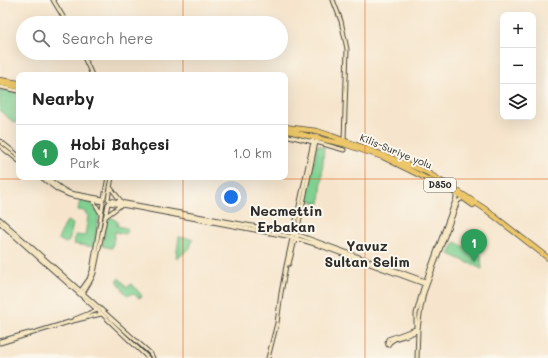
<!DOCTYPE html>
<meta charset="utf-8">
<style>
body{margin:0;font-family:Mali,sans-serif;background:#f2f2f2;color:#222}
.controls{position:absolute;right:12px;top:12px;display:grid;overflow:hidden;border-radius:8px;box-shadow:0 4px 16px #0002}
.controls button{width:36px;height:36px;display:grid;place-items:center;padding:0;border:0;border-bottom:1px solid #e0e0e0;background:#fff;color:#222;font:20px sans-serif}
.you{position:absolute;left:231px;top:197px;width:14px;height:14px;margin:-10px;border:3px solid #fff;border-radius:50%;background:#1a73e8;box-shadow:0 0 0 6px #1a73e833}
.badge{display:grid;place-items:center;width:26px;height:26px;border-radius:50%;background:#0b8043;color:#fff;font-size:13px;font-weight:700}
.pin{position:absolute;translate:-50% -33px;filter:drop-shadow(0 1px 2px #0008)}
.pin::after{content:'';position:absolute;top:21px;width:14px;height:12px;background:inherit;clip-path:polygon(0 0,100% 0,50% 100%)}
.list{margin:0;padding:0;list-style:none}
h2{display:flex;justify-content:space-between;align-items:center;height:52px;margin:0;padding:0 16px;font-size:17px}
h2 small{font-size:13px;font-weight:400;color:#767676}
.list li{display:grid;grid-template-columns:26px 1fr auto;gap:12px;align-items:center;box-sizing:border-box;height:56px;padding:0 16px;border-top:1px solid #e0e0e0}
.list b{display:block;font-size:15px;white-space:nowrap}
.list p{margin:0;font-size:13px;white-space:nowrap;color:#767676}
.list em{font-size:13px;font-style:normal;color:#767676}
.icon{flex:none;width:22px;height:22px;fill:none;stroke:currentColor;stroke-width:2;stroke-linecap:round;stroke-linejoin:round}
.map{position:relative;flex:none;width:548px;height:358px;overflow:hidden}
.search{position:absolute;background:#fff;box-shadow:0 4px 16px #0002;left:16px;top:16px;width:272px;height:44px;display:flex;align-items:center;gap:10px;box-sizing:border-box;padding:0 14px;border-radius:22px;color:#767676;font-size:15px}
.panel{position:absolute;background:#fff;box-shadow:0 4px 16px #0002;left:16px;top:72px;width:272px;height:108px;border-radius:8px}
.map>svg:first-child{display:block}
.green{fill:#7fd091;stroke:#557e5e}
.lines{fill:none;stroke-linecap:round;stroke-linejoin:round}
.secondary-casing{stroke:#494743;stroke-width:5}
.highway-casing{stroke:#494743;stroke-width:6}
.secondary{stroke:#f7e8c3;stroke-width:3}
.highway{stroke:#ecc669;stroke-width:4.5}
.grid{fill:none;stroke:#df570e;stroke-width:1;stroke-opacity:0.55}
.labels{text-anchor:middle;stroke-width:4;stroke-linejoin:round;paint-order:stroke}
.shield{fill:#fbf7ec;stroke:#696865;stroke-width:1}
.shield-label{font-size:9px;font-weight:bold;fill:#2b2b2b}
.street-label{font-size:10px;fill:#2b2b2b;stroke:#fbf7ec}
.district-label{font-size:14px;font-weight:bold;fill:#2b2b2b;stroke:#fbf7ec}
</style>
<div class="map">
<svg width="548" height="358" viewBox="0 0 548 358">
<rect width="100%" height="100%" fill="#fbf7ec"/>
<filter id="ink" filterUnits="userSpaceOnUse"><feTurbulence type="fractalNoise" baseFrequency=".025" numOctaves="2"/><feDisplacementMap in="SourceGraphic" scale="8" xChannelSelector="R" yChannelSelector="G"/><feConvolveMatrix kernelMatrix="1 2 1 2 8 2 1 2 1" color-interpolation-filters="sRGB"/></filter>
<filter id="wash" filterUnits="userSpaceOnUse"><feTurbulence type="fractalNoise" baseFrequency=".012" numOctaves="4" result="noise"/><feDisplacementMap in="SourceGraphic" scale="16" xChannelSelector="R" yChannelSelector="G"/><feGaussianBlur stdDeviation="0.9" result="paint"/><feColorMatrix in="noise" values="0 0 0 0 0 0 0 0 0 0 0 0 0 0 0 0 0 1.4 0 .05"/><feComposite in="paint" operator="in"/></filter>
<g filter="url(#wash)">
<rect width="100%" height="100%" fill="#f6e5cc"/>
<path class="green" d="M0,89L19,93V119L18,122L15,123L0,111Z
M317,145L324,147L320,204L306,199Z
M80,200L92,203L99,214L94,247L74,244L75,235L85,236L88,216L84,211L78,210Z
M107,215L118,222L117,226L127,228L126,234L115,232L112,248L102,246Z
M67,221L73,224L69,241L66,243L58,239Z
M179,237H180L193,239L190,248L177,259L176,258Z
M455,242L480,254L481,255L482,269L449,254Z
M119,278L127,287L132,284L142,296L139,298L132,293L129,296L124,292L117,280Z"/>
</g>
<g filter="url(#ink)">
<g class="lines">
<g class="secondary-casing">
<path id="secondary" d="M53,0L67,23
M333,0L341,21L347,49L344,140
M82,53L92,75
M0,87L19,91
M285,135L313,142
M0,141L19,156
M316,142L344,150
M0,146L19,161
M41,177L58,190L69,195L103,202
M46,177L62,189L70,193L103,199
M110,187L121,201
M104,198L108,177
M108,199L112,177
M93,200L101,214
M109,200L296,234L428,282
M109,203L133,207L292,237L318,245L427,285
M105,217L121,205
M0,219L150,353L153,358
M0,223L104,316L148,358
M289,264L297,232L316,142L319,137
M79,293L89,279L92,271L103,203
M82,295L92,278L94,273L108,204
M75,319L97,310
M0,341L29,333
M0,343L69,322L101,314
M388,345L387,342L388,339L413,330L416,328V314L423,288L456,198V193
M388,345C393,335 411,338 418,329L421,308L424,293L458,201L463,198
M268,358L277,323L281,293L286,266L313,142V137
M417,358L418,330"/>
</g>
<g class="highway-casing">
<path id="highway" d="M0,80L19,83
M0,83L19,87
M285,127L317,131L332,136L400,161L428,173L459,192L485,209L548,258
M285,130L316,138L344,144L383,157L456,193L473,205"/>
</g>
<use href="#secondary" class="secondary"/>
<use href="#highway" class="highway"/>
</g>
</g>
<path class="grid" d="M183,0V23M365,0V358M183,53V75M183,177V358M0,179H548"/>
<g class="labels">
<rect class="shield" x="424" y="178" width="32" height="14" rx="3"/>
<g class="shield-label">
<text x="440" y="188">D850</text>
</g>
<g class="street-label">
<text transform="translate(396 151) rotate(22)" y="4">Kilis-Suriye yolu</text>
</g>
<g class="district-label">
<text x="286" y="216">Necmettin<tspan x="286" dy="16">Erbakan</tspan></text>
<text x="367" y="251">Yavuz<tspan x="367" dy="16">Sultan Selim</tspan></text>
</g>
</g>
</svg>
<div class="controls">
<button>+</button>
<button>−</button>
<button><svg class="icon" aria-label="layers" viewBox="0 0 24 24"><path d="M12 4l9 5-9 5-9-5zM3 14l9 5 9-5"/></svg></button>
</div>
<div class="you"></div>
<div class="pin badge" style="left:474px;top:262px;background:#2e9e5b">1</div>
<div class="search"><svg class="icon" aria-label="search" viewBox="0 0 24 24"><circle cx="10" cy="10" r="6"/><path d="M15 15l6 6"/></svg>Search here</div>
<section class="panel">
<h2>Nearby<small></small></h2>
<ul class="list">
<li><span class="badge" style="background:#2e9e5b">1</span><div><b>Hobi Bahçesi</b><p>Park</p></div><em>1.0 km</em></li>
</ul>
</section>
</div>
